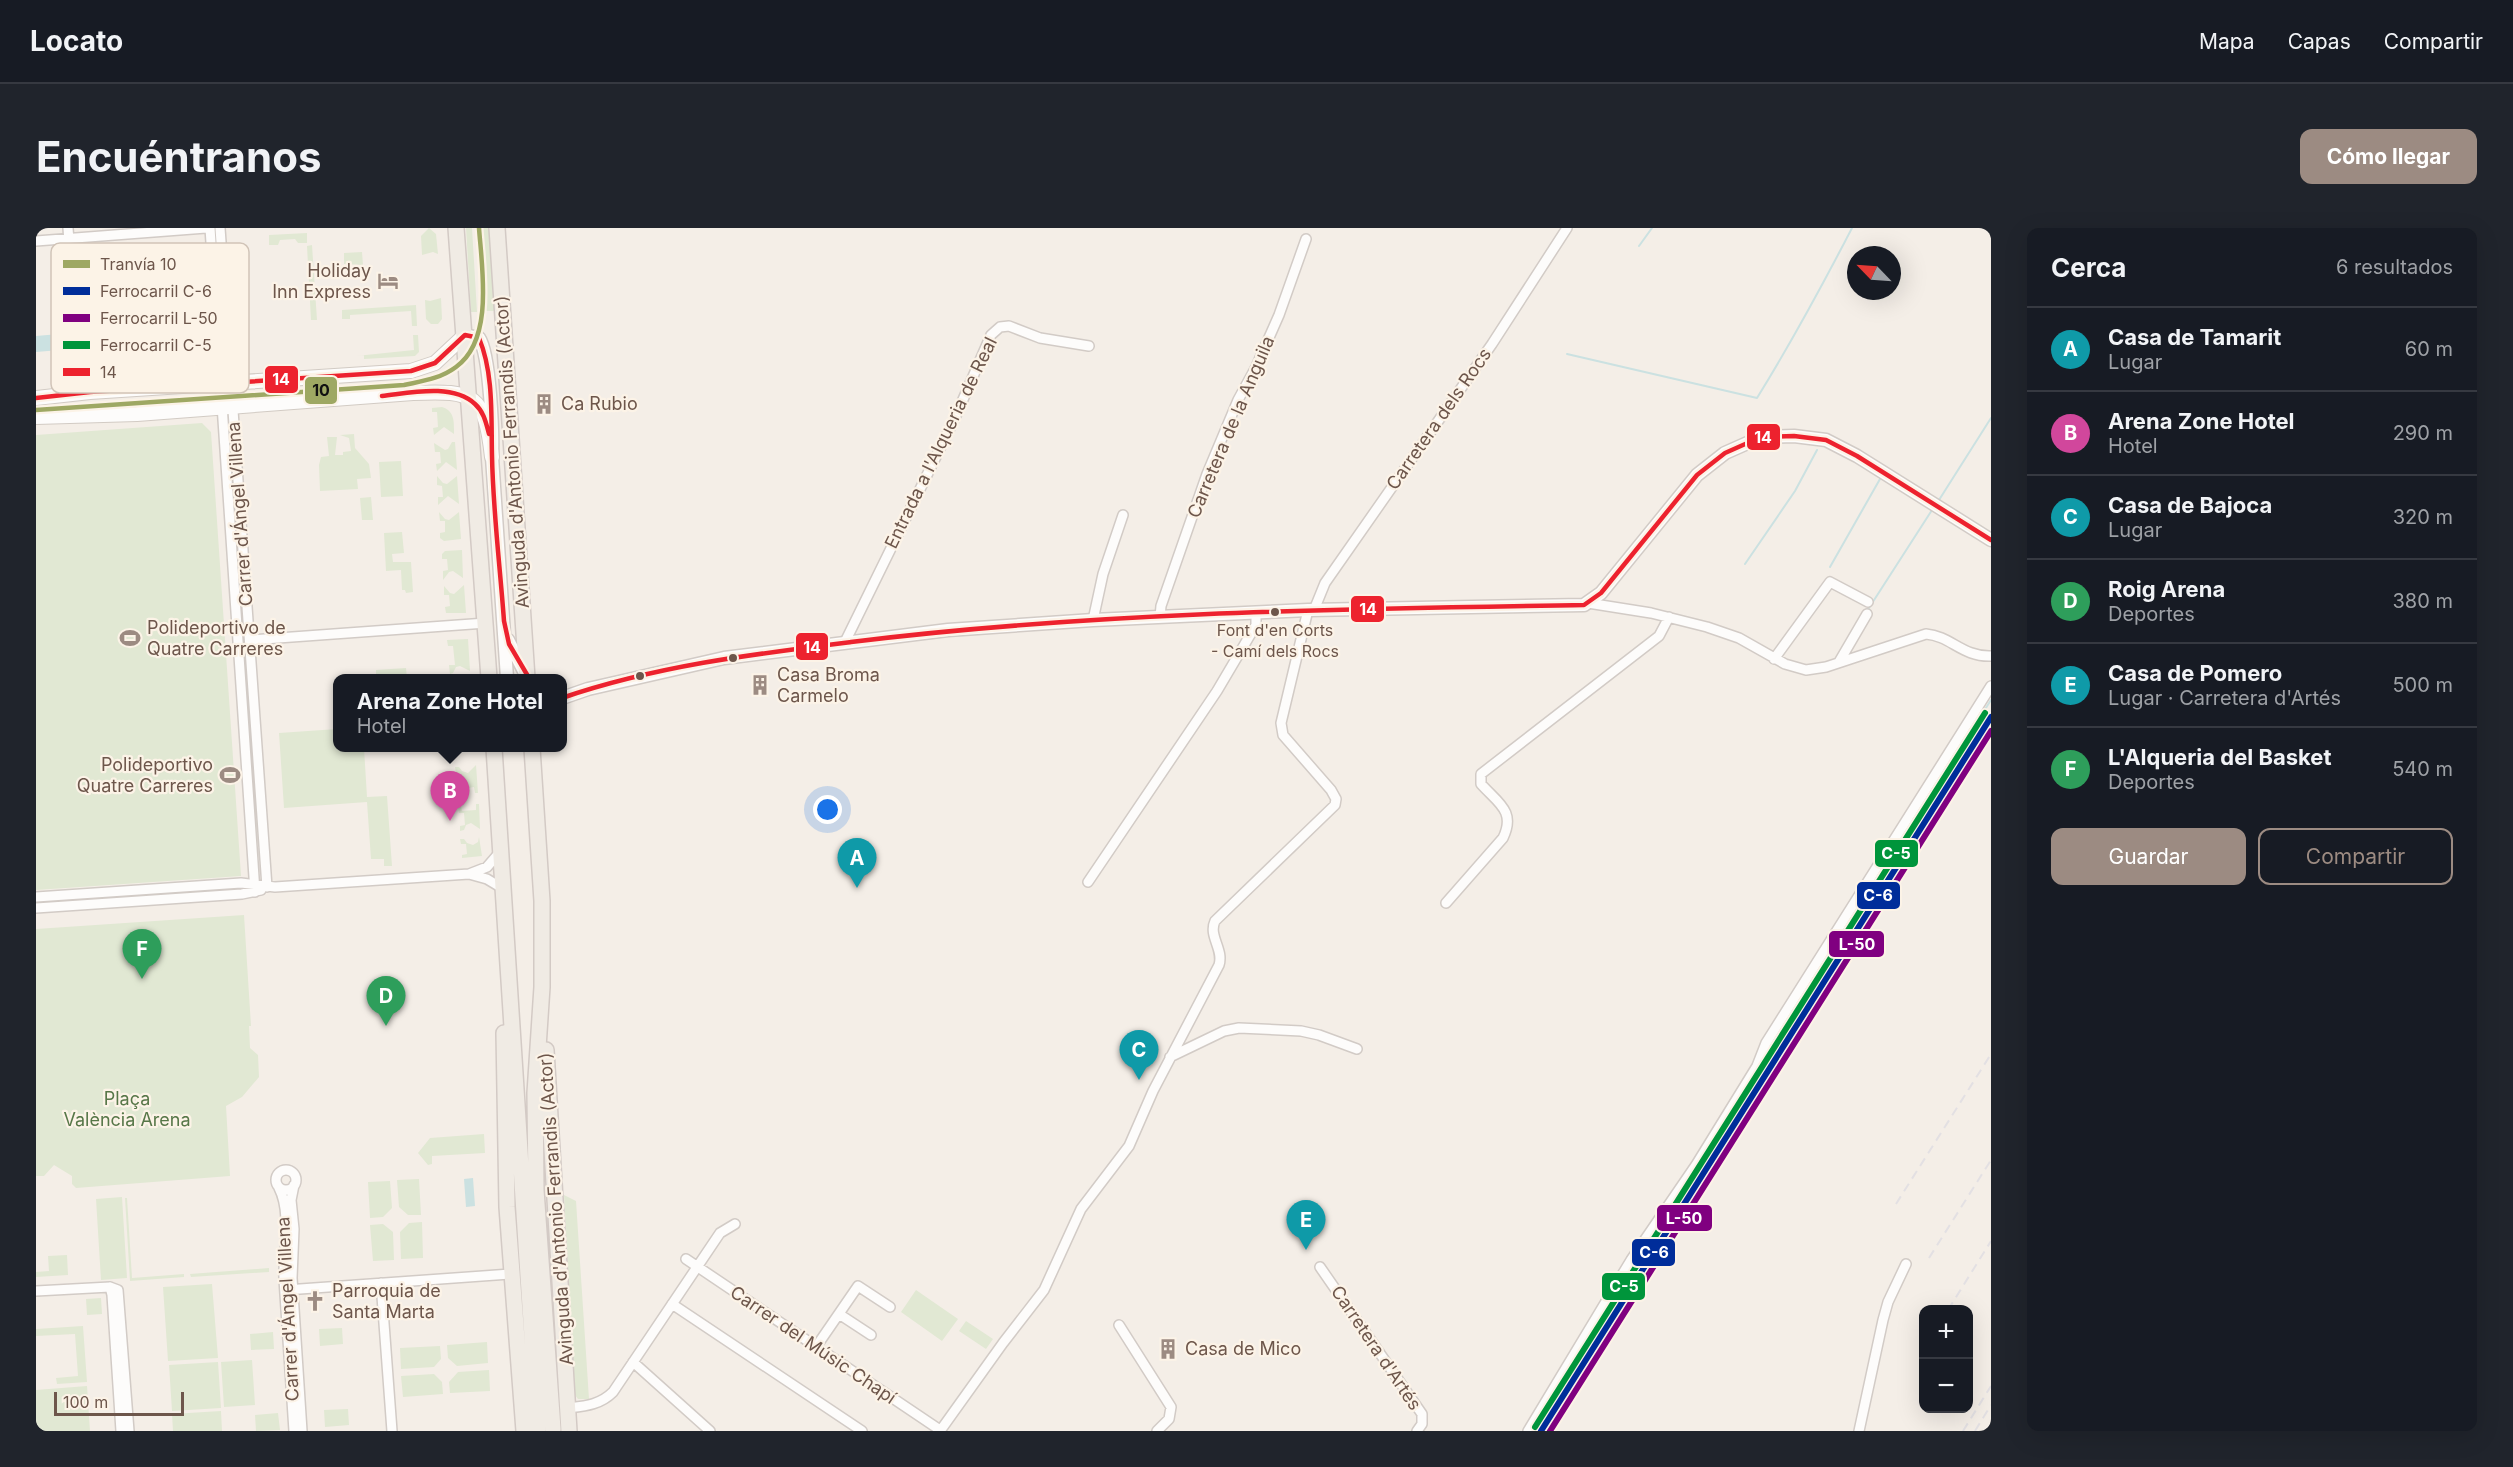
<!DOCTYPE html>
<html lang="es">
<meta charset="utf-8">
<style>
body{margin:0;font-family:Inter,sans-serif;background:#20242c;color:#f1f3f6}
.controls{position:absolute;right:18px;bottom:18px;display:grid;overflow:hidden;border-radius:12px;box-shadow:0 6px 24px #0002}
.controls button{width:54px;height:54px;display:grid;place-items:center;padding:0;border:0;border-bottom:2px solid #363941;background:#171b24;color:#f1f3f6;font:30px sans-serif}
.compass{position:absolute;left:1811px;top:18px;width:54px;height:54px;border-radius:50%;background:#171b24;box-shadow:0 6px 24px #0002;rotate:295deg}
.scale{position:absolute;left:18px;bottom:15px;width:130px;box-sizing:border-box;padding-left:6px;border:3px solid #6d564b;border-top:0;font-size:16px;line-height:21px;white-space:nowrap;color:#6d564b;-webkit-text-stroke:4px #fcf3e7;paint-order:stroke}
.you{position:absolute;left:792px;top:582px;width:21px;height:21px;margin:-15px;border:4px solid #fff;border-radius:50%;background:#1a73e8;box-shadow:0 0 0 9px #1a73e833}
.badge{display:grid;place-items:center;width:39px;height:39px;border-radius:50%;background:#9c8b82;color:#fff;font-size:20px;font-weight:700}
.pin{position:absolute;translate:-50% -50px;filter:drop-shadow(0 2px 3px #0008)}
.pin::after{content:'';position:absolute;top:32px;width:21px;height:18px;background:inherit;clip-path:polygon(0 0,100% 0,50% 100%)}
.popup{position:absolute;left:297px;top:446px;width:234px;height:78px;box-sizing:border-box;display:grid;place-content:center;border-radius:12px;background:#171b24;filter:drop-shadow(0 2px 4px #0005);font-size:20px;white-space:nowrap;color:#9ea1a6}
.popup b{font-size:22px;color:#f1f3f6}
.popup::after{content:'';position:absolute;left:50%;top:100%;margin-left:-12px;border:12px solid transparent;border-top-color:#171b24}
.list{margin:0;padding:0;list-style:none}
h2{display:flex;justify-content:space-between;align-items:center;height:78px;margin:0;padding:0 24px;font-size:26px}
h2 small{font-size:20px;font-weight:400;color:#9ea1a6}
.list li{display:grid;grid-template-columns:39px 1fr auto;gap:18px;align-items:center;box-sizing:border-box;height:84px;padding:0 24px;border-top:2px solid #363941}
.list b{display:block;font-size:22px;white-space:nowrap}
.list p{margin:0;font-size:20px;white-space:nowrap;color:#9ea1a6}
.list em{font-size:20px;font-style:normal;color:#9ea1a6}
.actions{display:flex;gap:12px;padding:18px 24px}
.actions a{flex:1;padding:14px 0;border:2px solid #9c8b82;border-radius:12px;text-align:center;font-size:21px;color:#9c8b82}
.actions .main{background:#9c8b82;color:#fff}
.map{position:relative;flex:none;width:1955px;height:1203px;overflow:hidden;border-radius:12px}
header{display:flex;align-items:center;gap:36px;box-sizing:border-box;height:84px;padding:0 30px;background:#171b24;border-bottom:2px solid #363941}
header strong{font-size:28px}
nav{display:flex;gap:33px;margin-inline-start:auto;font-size:21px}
.intro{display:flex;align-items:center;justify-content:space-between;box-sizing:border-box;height:144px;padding:0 36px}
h1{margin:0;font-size:42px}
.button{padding:15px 27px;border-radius:12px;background:#9c8b82;color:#fff;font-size:21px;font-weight:700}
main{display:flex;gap:36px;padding:0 36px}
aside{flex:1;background:#171b24;border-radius:12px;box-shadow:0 6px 24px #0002}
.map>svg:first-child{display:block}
.green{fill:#e1e8d3}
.water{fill:#cbe1e1}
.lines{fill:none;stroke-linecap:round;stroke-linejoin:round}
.stream{stroke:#cbe1e1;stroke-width:2}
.minor-casing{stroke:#d2cbc6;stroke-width:12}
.tertiary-casing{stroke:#d2cbc6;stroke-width:15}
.secondary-casing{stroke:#d2cbc4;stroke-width:16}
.primary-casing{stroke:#d3cac5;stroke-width:18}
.minor{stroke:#fdfcfb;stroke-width:9}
.tertiary{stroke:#fdfcfb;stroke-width:12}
.secondary{stroke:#fdfcfb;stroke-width:14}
.primary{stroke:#f0ebe4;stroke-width:15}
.rail{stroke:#e3e0e3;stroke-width:2;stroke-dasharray:9 6;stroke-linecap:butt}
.bus-1-casing{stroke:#fcf3e7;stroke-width:9}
.bus-1{stroke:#ed222e;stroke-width:4.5}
.rail-1-casing{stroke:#fcf3e7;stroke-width:10}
.rail-2-casing{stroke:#fcf3e7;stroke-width:10}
.rail-3-casing{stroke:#fcf3e7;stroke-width:10}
.rail-1{stroke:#002d9a;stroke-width:6}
.rail-2{stroke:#800080;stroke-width:6}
.rail-3{stroke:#00953b;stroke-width:6}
.tram-1-casing{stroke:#fcf3e7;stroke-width:9}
.tram-1{stroke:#9ea863;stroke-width:4.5}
.bus-dot{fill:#6d564b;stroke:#fcf3e7;stroke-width:2}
.labels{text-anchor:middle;stroke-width:4.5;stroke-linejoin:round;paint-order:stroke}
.bus-label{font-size:16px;fill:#6d564b;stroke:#fcf3e7}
.poi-label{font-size:18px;fill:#6d564b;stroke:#fcf3e7;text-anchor:start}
.street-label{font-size:18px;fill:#6d564b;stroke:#fcf3e7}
.park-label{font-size:18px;fill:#577748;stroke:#fcf3e7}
.key{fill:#fcf3e7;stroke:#d1c4b8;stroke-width:1.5}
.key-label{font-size:16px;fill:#6d564b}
.line-badge{stroke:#fcf3e7;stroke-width:2}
.badge-label{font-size:16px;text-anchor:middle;font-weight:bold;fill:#fff}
.pale-badge-label{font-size:16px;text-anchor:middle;font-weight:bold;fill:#111}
</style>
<header>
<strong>Locato</strong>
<nav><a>Mapa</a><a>Capas</a><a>Compartir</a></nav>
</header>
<div class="intro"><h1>Encuéntranos</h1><a class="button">Cómo llegar</a></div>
<main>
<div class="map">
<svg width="1955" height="1203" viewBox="0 0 1955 1203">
<rect width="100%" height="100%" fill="#f4eee7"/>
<path class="green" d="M393,0L400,6L402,26L397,24L386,27L385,8Z
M430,0H436L441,84H435Z
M446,0H453L459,83H450Z
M271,5V15H262L259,11L244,12L242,17H233V7Z
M276,17L281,92H275L271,18Z
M326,24L327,37L308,36V25Z
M405,70L406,91L402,96H395L390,91L389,72L394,73Z
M380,77L381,98H376L375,83L314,87V91H306V82Z
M377,107H382L383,124L379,128L328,131V127L320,128L378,122Z
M406,179C419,183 418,194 418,206L408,199L398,207L397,200L402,199L401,184H396V180Z
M166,195L175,204L205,648L0,662V207Z
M318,206L319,220L333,236L335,250L321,251L322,261L284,263L283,237L285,229L293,228L291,209H301L299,227H307V224L315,223L313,210L304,207Z
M416,214H419L421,242L410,234L401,243L400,236L405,235L404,224H399L398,215L409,222L412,221Z
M365,233L367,268L345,269L343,234Z
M401,248L407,255L411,256L421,248L423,276L412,268L402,277V269H407L406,258L401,257Z
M335,269L337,292H326L324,270Z
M403,284L409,291L413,292L423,284L425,311L408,313L404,310V305L409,304V293H404Z
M366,304L368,325L356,326L357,334H375L377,364L370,365L369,362H366L365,342L350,343L348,305Z
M426,322L427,350L417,343L413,344L407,352V343L412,342L411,331H406V326L409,323Z
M428,357L430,385H410L409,379L414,378L413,367H408V358L414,365L418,366Z
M432,411L434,443L424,438L420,439L417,445L414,446L413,437H419L417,418H412L411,412Z
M370,440L371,450H340V442Z
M301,501L302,520H328L331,569L351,568L356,638H348V631H335L331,574L248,580L243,505Z
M440,537L442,565H439L438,559L427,561L425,546H420L419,539H423L426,543L432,545Z
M440,576H443L444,601L435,595L430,597L428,602L424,603V598L429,597L428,585H423L422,578H425L426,583L440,582Z
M443,609L446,628L426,630V627L431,626L430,616H425L424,611H428L431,615L437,617L442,614Z
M208,687L215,798H213L214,820L222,827L223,849L206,869L190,878L194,948L40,960L36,956V948L18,937L8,948H0V701Z
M448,906L449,925L396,928V936L392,937L382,925L394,910Z
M383,951L385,987H372L363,979L361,952Z
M354,953L356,980L347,989L334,990L332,954Z
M528,967L540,973L553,1171H542L539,1167Z
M86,969L91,1050L65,1052L60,971Z
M89,970H91L96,1050L148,1046V1049L94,1053Z
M386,994L387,1030L365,1031L364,1004L373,995Z
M347,996L357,1004L358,1032L337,1033L334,997Z
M31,1027L32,1047L0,1049V1044L13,1043L12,1028Z
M233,1040V1044L155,1049L154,1046Z
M176,1056L182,1130L132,1133L127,1059Z
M880,1062L922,1091L906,1113L865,1084Z
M65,1070L66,1086L51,1087L50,1071Z
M930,1093L957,1111L950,1121L923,1103Z
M47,1098L51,1154L21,1156L20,1150L42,1148L39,1106L0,1108V1101Z
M306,1100L307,1116L284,1118L283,1101Z
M237,1104L238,1121L215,1122L214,1106Z
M451,1114L452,1135L421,1138L412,1130L411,1117Z
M404,1118L405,1131L398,1139L365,1141L364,1120Z
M216,1132L219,1177L188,1179L185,1134Z
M182,1134L185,1180L136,1183L133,1137Z
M453,1142L454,1163L414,1165L413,1154L422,1144Z
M398,1146L406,1154L407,1166L367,1169L365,1148Z
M51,1158L54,1203H0V1162Z
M312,1181L313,1197L289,1199L288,1182Z
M185,1183L186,1203H137L136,1186Z
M242,1185L244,1202L220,1203L219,1187Z"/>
<path class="water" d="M23,106L24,122L0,124V108Z
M437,950L439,978L430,979L428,951Z"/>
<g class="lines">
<path class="stream" d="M1603,18L1616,0
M1531,126L1721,170C1755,115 1786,58 1816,0
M1903,272L1955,190
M1709,336L1759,263L1781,222
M1794,339L1844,251
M1831,383L1896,282
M1732,821L1955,472"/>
<g class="minor-casing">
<path id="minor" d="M32,0L44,165
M174,0L219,664
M184,0L231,659
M0,13L170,0
M1552,375L1615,385L1671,399L1703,410L1749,436L1770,442L1790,439L1890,406C1915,408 1926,429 1955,428
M1278,382L1289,355L1456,116L1531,0
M1124,389L1125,378L1171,246L1202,172L1220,139L1243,87L1270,11
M1057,392L1067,346L1087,287
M214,412L450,395
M808,416L919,190L955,107L964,99L973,98L1004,110L1053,118
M1738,431L1794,354L1832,374
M1803,434L1831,386
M433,646L451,639L464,624
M1052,654L1181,463L1220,397V385
M0,669L205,655L239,659L433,646L451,651L466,660
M1410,675L1467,610C1480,583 1462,575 1445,556V546L1623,408L1633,389
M0,680L206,666L225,662
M1134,829L1188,803L1203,800L1265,803L1283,807L1321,821
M240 952a10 10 0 1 1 20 0a10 10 0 1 1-20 0Z
M258,957L255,972L258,1001L256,1050L266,1203
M243,960C256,985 247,1024 248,1051C251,1102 255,1152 258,1203
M650,1031L904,1202
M1284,1039L1386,1186V1196L1381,1203
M345,1055L356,1203
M74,1059L76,1067L85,1203
M250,1062L475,1046
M0,1063L74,1059L82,1062L93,1203
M636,1076L826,1203
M803,1086L835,1107
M1083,1097L1135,1179L1133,1191L1121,1203
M780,1119L822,1058L854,1079
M597,1134L674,1203
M532,1180C549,1178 564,1177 577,1164L684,1005L699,996
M904,1203L967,1115L1008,1062L1045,981L1093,918L1117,863L1183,737C1188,721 1172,708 1179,693L1299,577L1300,571L1295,562L1247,507L1245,495L1272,382
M1492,1203L1595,1032L1660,937L1721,838L1730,815L1955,458
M1823,1203L1847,1092L1852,1074L1870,1036"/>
</g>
<g class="tertiary-casing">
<path id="tertiary" d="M429,107L443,110C454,126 457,206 456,229L471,450
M472,412L490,447
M526,470L552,461L688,430L912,402L1057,392L1272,382L1548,377L1565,365L1661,247L1689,225L1725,209L1758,208L1790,212L1821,228L1955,312"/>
</g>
<g class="secondary-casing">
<path id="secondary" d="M0,170L54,164L375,143L399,135L429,107
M0,189L101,186L377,165C439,162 449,167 456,229"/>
</g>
<g class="primary-casing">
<path id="primary" d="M420,0L453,450
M461,0L491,450
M458,520L502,1202
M496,520L506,673V759L499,865L500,962L517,1201
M468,805L471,979L488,1203
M510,822L533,1203"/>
</g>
<use href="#minor" class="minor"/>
<use href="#tertiary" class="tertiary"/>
<use href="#secondary" class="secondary"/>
<use href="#primary" class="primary"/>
<path class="rail" d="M1860,976L1955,826
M1893,1030L1955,932
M1912,1082L1955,1013
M1517,1203L1552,1138
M1927,1203L1955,1158
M1939,1203L1955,1177"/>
<g class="bus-1-casing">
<path id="bus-1" d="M346,168C374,165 416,155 439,176C448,184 450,195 453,206
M0,170L54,164L375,143L399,135L429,107L443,110C458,146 455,190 456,228C457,283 464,338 468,393L473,416L493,450
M526,470C619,438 718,426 815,414C1058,384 1303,381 1548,377L1565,365L1661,247L1689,225L1725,209L1758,208L1790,212L1821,228L1955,312"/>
</g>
<use href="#bus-1" class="bus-1"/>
<g class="rail-1-casing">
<path id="rail-1" d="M1505,1203L1955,489"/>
</g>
<g class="rail-2-casing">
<path id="rail-2" d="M1514,1203L1955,503"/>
</g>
<g class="rail-3-casing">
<path id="rail-3" d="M1499,1199L1949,485"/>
</g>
<use href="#rail-1" class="rail-1"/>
<use href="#rail-2" class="rail-2"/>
<use href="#rail-3" class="rail-3"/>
<g class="tram-1-casing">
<path id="tram-1" d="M0,182L368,157C386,153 404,151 420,139C458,112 446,41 443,0"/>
</g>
<use href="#tram-1" class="tram-1"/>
</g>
<defs>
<g id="hotel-bare" transform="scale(1.62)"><path d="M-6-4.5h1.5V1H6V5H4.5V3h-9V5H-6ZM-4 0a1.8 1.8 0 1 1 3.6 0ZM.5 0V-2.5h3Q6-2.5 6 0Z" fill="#9c8b82" stroke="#fcf3e7" stroke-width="2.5" paint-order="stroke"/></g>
<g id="building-bare" transform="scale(1.62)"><path d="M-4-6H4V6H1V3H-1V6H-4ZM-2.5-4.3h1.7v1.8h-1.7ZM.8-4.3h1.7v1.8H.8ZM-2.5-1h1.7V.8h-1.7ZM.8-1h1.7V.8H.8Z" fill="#9c8b82" stroke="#fcf3e7" stroke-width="2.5" paint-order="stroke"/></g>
<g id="stadium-bare" transform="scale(1.62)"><path d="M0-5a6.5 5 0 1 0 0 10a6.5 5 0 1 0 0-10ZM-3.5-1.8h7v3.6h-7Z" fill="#9c8b82" stroke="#fcf3e7" stroke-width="2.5" paint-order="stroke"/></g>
<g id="church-bare" transform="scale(1.62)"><path d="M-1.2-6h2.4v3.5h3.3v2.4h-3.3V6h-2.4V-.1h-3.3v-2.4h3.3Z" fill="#9c8b82" stroke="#fcf3e7" stroke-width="2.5" paint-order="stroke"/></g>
</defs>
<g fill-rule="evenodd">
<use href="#hotel-bare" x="352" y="53"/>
<use href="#building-bare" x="508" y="176"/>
<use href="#stadium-bare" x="94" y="410"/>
<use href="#building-bare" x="724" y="457"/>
<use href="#stadium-bare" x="194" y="547"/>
<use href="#church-bare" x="279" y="1073"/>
<use href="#building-bare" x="1132" y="1121"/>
</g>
<g class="bus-dot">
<circle cx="1239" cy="384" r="5"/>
<circle cx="697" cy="430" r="5"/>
<circle cx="604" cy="448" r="5"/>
</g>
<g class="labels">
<g class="bus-label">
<text x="1239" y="408">Font d'en Corts<tspan x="1239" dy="21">- Camí dels Rocs</tspan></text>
</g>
<g class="poi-label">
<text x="335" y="49" text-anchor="end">Holiday<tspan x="335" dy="21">Inn Express</tspan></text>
<text x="525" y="182">Ca Rubio</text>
<text x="111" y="406">Polideportivo de<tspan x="111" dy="21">Quatre Carreres</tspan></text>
<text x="741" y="453">Casa Broma<tspan x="741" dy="21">Carmelo</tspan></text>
<text x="177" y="543" text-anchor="end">Polideportivo<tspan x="177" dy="21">Quatre Carreres</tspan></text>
<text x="296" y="1069">Parroquia de<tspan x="296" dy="21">Santa Marta</tspan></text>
<text x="1149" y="1127">Casa de Mico</text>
</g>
<g class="street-label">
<text transform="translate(1403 191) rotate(-55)" y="6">Carretera dels Rocs</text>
<text transform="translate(1195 199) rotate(-67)" y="6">Carretera de la Anguila</text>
<text transform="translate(905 215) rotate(-64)" y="6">Entrada a l'Alqueria de Real</text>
<text transform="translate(476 224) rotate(-94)" y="6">Avinguda d'Antonio Ferrandis (Actor)</text>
<text transform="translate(204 286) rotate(-94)" y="6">Carrer d'Ángel Villena</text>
<text transform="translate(520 981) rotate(-94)" y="6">Avinguda d'Antonio Ferrandis (Actor)</text>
<text transform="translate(252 1081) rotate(-93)" y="6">Carrer d'Ángel Villena</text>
<text transform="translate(777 1117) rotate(34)" y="6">Carrer del Músic Chapí</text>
<text transform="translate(1340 1120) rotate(56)" y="6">Carretera d'Artés</text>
</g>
<g class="park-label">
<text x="91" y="877">Plaça<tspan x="91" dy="21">València Arena</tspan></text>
</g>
</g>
<rect x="15" y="15" width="198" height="150" rx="9" class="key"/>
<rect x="27" y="32" width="27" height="8" fill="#9ea863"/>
<rect x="27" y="59" width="27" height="8" fill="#002d9a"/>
<rect x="27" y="86" width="27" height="8" fill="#800080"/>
<rect x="27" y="113" width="27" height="8" fill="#00953b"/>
<rect x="27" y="140" width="27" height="8" fill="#ed222e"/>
<g class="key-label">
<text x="64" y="42">Tranvía 10</text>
<text x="64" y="69">Ferrocarril C-6</text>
<text x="64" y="96">Ferrocarril L-50</text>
<text x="64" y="123">Ferrocarril C-5</text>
<text x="64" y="150">14</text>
</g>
<g class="line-badge">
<rect x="228" y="137" width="35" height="29" rx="6" fill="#ed222e"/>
<rect x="268" y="148" width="34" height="29" rx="6" fill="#9ea863"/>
<rect x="1710" y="195" width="35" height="28" rx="6" fill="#ed222e"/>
<rect x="1314" y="367" width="35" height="28" rx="6" fill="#ed222e"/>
<rect x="759" y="404" width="34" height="29" rx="6" fill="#ed222e"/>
<rect x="1838" y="611" width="45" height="29" rx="6" fill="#00953b"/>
<rect x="1820" y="653" width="45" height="29" rx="6" fill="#002d9a"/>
<rect x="1792" y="702" width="57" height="28" rx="6" fill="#800080"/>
<rect x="1620" y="976" width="57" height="28" rx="6" fill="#800080"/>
<rect x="1595" y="1010" width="45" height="29" rx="6" fill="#002d9a"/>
<rect x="1565" y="1044" width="45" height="29" rx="6" fill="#00953b"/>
</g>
<g class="badge-label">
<text x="245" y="157">14</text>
<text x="1727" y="215">14</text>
<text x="1332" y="387">14</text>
<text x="776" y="425">14</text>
<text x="1860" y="631">C-5</text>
<text x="1842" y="673">C-6</text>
<text x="1821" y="722">L-50</text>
<text x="1648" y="996">L-50</text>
<text x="1618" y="1030">C-6</text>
<text x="1588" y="1064">C-5</text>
</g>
<g class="pale-badge-label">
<text x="285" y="168">10</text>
</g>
</svg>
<div class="controls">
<button>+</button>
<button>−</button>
</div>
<svg class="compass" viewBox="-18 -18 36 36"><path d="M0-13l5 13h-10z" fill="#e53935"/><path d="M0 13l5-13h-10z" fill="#9ea1a6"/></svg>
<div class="scale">100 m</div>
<div class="you"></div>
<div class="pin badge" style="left:821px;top:660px;background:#0f9aa8">A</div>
<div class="pin badge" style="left:414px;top:593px;background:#d1479c">B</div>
<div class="popup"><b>Arena Zone Hotel</b>Hotel</div>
<div class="pin badge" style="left:1103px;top:852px;background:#0f9aa8">C</div>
<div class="pin badge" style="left:350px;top:798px;background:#2e9e5b">D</div>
<div class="pin badge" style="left:1270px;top:1022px;background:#0f9aa8">E</div>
<div class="pin badge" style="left:106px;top:751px;background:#2e9e5b">F</div>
</div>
<aside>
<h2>Cerca<small>6 resultados</small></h2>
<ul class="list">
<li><span class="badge" style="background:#0f9aa8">A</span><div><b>Casa de Tamarit</b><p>Lugar</p></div><em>60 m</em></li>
<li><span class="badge" style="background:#d1479c">B</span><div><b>Arena Zone Hotel</b><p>Hotel</p></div><em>290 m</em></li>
<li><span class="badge" style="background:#0f9aa8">C</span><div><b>Casa de Bajoca</b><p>Lugar</p></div><em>320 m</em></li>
<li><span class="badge" style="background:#2e9e5b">D</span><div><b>Roig Arena</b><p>Deportes</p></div><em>380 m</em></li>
<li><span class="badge" style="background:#0f9aa8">E</span><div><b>Casa de Pomero</b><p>Lugar · Carretera d'Artés</p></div><em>500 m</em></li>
<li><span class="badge" style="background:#2e9e5b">F</span><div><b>L'Alqueria del Basket</b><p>Deportes</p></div><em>540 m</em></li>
</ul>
<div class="actions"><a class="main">Guardar</a><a>Compartir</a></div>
</aside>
</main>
